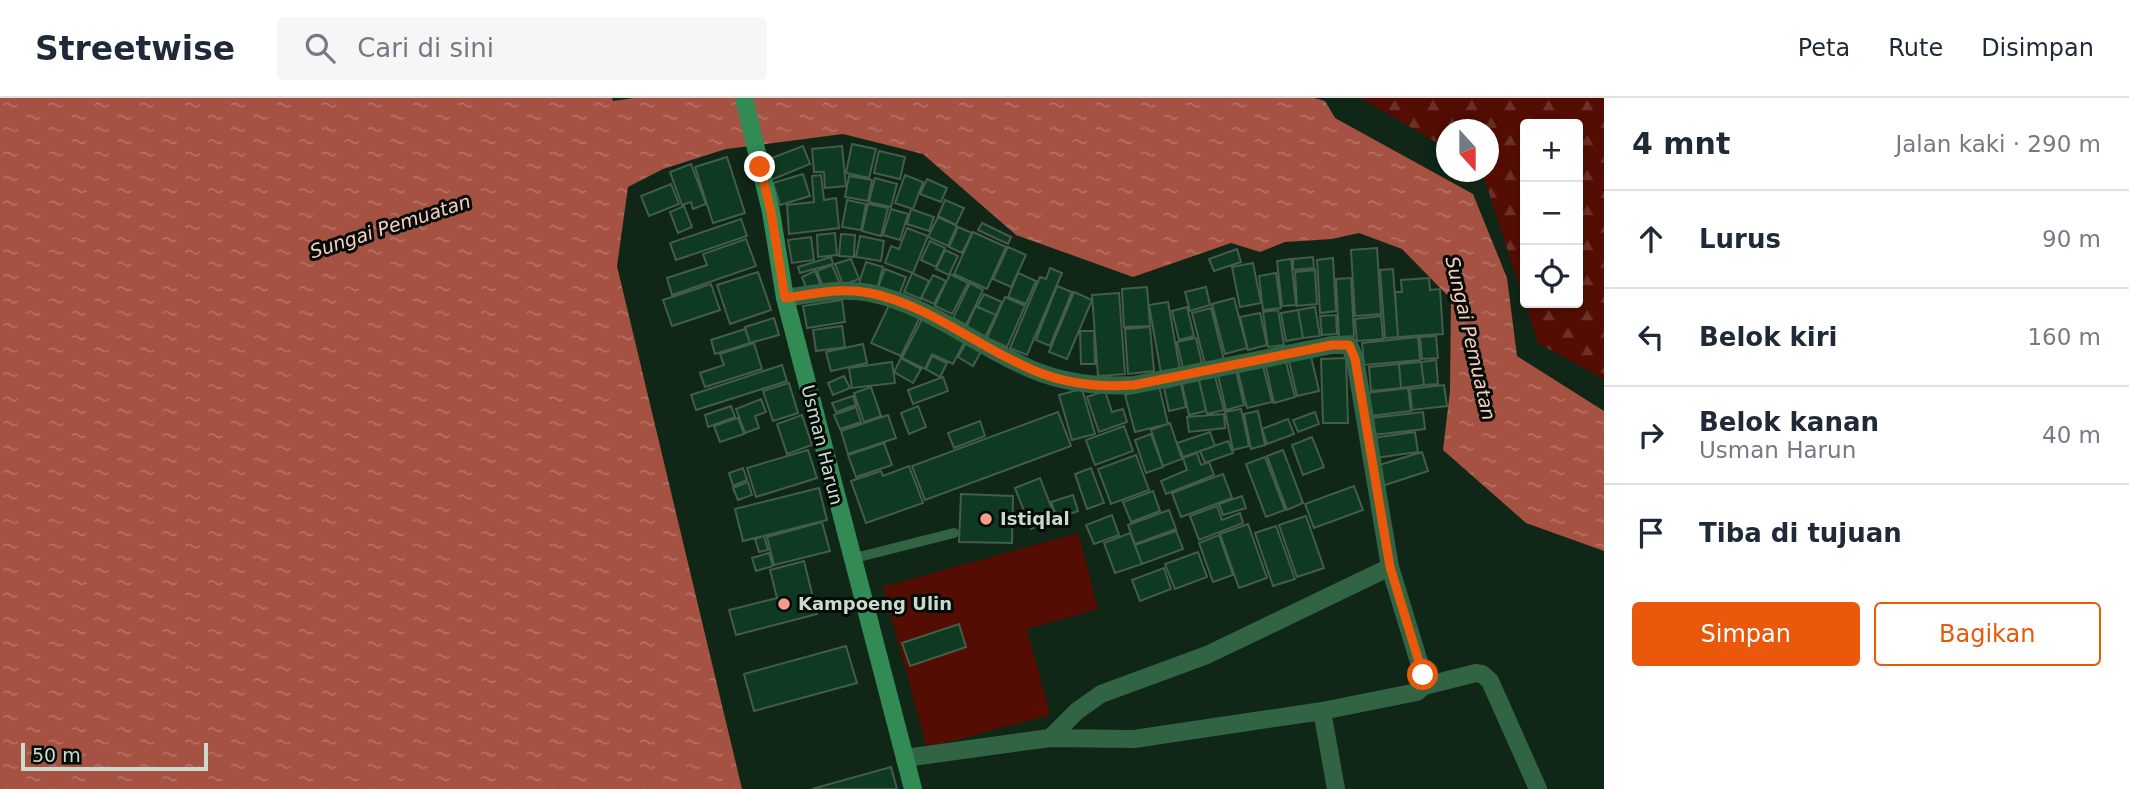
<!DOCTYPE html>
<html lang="id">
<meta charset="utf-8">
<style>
body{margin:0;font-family:"DejaVu Sans",sans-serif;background:#f6f6f7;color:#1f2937}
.controls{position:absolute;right:21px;top:21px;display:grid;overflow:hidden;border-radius:7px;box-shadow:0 4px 10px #0003}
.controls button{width:63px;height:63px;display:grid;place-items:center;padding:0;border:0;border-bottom:2px solid #e0e1e3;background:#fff;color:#1f2937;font:35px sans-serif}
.compass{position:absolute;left:1436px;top:21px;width:63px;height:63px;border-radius:50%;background:#fff;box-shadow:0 4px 10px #0003;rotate:159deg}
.scale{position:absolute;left:21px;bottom:18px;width:187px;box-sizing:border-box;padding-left:7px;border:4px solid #cbd9cf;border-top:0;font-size:19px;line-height:24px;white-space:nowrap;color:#cbd9cf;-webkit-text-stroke:5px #040c07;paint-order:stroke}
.stop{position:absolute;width:21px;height:21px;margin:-16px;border:5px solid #ea580c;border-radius:50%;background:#fff}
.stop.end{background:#ea580c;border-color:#fff;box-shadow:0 2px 7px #0008}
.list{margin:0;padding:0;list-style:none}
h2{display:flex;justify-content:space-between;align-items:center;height:91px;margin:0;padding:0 28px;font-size:30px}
h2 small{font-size:23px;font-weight:400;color:#747a83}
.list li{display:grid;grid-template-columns:46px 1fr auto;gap:21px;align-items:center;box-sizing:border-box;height:98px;padding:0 28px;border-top:2px solid #e0e1e3}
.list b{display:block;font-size:26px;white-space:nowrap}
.list p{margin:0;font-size:23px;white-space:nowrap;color:#747a83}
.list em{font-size:23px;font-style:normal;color:#747a83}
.actions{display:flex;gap:14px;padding:21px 28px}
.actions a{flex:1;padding:16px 0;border:2px solid #ea580c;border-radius:7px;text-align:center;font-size:24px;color:#ea580c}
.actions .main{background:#ea580c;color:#fff}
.icon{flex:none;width:38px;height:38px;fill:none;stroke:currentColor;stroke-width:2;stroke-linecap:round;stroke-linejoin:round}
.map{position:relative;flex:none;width:1604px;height:691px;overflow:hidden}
header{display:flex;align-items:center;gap:42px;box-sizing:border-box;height:98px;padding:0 35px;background:#fff;border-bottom:2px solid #e0e1e3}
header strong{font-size:33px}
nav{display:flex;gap:38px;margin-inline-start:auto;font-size:24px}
.search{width:490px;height:63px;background:#f6f6f7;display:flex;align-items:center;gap:18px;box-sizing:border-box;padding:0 24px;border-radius:7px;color:#747a83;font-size:26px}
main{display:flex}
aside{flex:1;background:#fff}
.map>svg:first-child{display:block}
.grass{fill:#540d02}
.forest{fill:url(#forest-firs);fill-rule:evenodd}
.water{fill:url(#water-ripples)}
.building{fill:#0d3a20;stroke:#445c4b;stroke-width:2}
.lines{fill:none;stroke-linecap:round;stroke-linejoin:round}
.lane{stroke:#316443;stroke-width:10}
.street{stroke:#316443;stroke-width:18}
.secondary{stroke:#328a55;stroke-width:18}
.route{stroke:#ea580c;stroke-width:9}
.poi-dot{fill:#f49d8b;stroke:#040c07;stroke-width:2.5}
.labels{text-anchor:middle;stroke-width:6;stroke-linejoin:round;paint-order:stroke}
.street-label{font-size:18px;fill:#cbd9cf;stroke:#040c07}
.poi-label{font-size:18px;font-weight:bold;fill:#cbd9cf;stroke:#040c07;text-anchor:start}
.water-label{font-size:19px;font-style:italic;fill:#fcccc1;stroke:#040c07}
</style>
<header>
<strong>Streetwise</strong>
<div class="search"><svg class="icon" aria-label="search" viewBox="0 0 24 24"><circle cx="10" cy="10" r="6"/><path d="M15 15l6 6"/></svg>Cari di sini</div>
<nav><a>Peta</a><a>Rute</a><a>Disimpan</a></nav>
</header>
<main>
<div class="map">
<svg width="1604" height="691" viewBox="0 0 1604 691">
<defs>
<pattern id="forest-firs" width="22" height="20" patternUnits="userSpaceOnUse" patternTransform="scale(1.75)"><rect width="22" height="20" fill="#540d02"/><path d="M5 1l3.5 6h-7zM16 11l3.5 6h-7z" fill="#6b3026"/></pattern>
<pattern id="water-ripples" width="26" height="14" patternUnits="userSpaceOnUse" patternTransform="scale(1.75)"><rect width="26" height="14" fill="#a55242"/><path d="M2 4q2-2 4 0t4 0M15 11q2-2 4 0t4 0" fill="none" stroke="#b47265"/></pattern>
</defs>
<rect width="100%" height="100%" fill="#102617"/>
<path class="grass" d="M1078,435L1098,511L1027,531L1050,617L927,650L883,489Z"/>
<path class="forest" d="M1360,0H1604V281L1538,245L1482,74H1489V32H1447L1446,50ZM1525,26H1578V205H1525Z"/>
<path class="water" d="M0,0H612L613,3L634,0H1314L1325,3L1335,20L1473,96L1507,180L1517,258L1604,313V453L1526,425L1443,352L1450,293L1451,201L1402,151L1359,135L1332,141L1285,144L1260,154L1231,145L1133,179L1016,137L923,56L843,36L726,51L663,71L628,89L617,168L742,691H0Z"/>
<path class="building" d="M852,46L876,51L869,80L846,75Z
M803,48L810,66L771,82L764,63Z
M842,48L846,88L825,90L824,74H814L812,51Z
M879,53L905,59L900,81L874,75Z
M727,59L745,115L713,125L695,69Z
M691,66L706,106L693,111L691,104L682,107L670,74Z
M803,76L810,98L780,107L773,85Z
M821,77L824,102L836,100L839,130L789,136L787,107L814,104L812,78Z
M905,77L923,84L913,111L895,105Z
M849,78L872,82L868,103L845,99Z
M875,80L897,86L891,109L869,104Z
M927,81L947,90L941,104L920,96Z
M671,86L679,106L649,118L641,98Z
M847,102L866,106L861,132L842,129Z
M945,102L964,110L956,127L938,118Z
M868,106L888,110L881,138L862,133Z
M684,108L692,129L678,135L670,114Z
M891,111L908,116L900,142L883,137Z
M911,111L934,119L929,133L907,126Z
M938,119L957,128L948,148L928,139Z
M741,121L747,138L676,162L670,145Z
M982,125L1011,139L1008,146L978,132Z
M958,129L972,135L962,155L949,149Z
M907,130L928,138L913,175L885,165L891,148L899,151Z
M973,134L1006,149L987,191L954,176Z
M835,135L837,157L818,159L817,137Z
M841,136L855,137L854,159L839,158Z
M860,138L884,143L881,163L856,159Z
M811,139L814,162L792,165L788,142Z
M746,141L756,168L672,197L667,180L707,167L703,156Z
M930,143L945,150L936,169L921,162Z
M1008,149L1026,157L1011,189L993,181Z
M1377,150L1381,216L1355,218L1351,152Z
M1237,151L1241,164L1214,173L1209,161Z
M945,152L958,158L949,177L936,171Z
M831,159L833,166L800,175L798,169Z
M1313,159L1314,170L1293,172V161Z
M1333,160L1336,213L1320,215L1317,162Z
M851,161L859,181L843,187L835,166Z
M1291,161L1296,207L1282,208L1277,163Z
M866,164L883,169L877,191L859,185Z
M1253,165L1261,205L1240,209L1232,169Z
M832,167L840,186L824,192L817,173Z
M1050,170L1062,175L1027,257L1010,250L1040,179L1046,181Z
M885,171L906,179L898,200L877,192Z
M1393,171L1398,239L1385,240L1380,172Z
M1315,172L1317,206L1297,208L1295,174Z
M815,173L822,190L808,195L802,179Z
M758,174L771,212L730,226L717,187Z
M912,175L929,183L921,201L904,194Z
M1018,175L1036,183L1026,206L1008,199Z
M1276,175L1281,210L1263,212L1259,178Z
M950,176L968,185L952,216L935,208Z
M933,177L946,183L934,206L921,200Z
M1351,180L1354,238L1339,239L1336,181Z
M1429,180L1430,192L1440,191L1443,236L1398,239L1395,194H1402L1401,182Z
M970,185L983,192L966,227L953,220Z
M711,186L720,212L672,228L663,202Z
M1057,188L1072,194L1050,248L1036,242Z
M1147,189L1150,228L1124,229L1122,191Z
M1206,189L1210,207L1190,213L1185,194Z
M1074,194L1092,202L1067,261L1049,254Z
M1119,195L1125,276L1098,278L1092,197Z
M984,196L1002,204L996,217L977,209Z
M1005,199L1025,208L1007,249L987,240Z
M1234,200L1247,250L1225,256L1212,206Z
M842,202L845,224L807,230L803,208Z
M1168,204L1180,272L1161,275L1149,207Z
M890,205L920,219L901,258L871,245Z
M976,208L996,217L985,239L966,230Z
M1187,209L1194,238L1179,242L1172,213Z
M1315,209L1320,238L1303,240L1298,212Z
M1211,210L1224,262L1205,266L1192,215Z
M1278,212L1284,247L1268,249L1263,214Z
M1298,212L1303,240L1286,243L1281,215Z
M1260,215L1267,247L1248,252L1240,219Z
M1336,217L1337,236L1322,237L1320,218Z
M1381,218L1383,241L1357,243L1355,221Z
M923,219L966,241L953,266L932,256L925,271L902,260Z
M774,220L779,237L750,245L745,229Z
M842,228L845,249L816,253L813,232Z
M1150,229L1154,273L1128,276L1125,231Z
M745,231L750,245L715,256L711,242Z
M1080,233H1094L1095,266H1081Z
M1436,238L1438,260L1422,261L1420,239Z
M1418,239L1420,262L1364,267L1362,245Z
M969,240L984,248L973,268L958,259Z
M1196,240L1202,266L1183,271L1177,244Z
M754,245L762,271L705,289L700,275L724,267L720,256Z
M863,246L867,265L831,273L826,254Z
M932,258L947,265L940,279L926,271Z
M1311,258L1319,293L1297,298L1289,263Z
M901,260L921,271L913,285L894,274Z
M1346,260L1348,325H1323L1321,261Z
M1436,262L1438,286L1424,287L1421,264Z
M892,264L895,285L852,290L849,270Z
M1286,264L1295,299L1274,305L1266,269Z
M1421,264L1424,287L1401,290L1399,266Z
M1399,266L1401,290L1371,293L1369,269Z
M782,267L787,283L696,312L691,297Z
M1263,268L1272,304L1247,310L1238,274Z
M1236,273L1244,307L1226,312L1218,277Z
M844,278L850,290L833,297L828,285Z
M1215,278L1224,312L1207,316L1199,282Z
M943,279L948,293L913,306L908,292Z
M1199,282L1206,313L1189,317L1182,286Z
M789,285L798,315L773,323L763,293Z
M1181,286L1186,309L1169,313L1164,290Z
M1444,287L1447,308L1412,312L1410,291Z
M1159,288L1168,326L1135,334L1125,297Z
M871,289L881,318L864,324L854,295Z
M1408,290L1411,313L1370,318L1367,295Z
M1082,291L1095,336L1072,342L1059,297Z
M1105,293L1112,314L1123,311L1127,324L1099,334L1087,299Z
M853,298L856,307L836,314L832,305Z
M761,301L766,314L755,318L759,330L745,335L736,311Z
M731,308L735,319L708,329L705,317Z
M918,308L926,329L909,336L901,315Z
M856,309L861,324L840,331L834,317Z
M1241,311L1249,348L1233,352L1225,314Z
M1258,313L1265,347L1251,351L1244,316Z
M1058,314L1071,348L925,402L912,368Z
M1315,314L1319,326L1298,334L1293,322Z
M1423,314L1425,331L1373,337L1371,320Z
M1224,316L1225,330L1189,334L1187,319Z
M802,317L812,347L787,356L777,326Z
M888,317L896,340L848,356L841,333Z
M738,320L744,336L720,344L714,328Z
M1288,321L1294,336L1267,346L1262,331Z
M980,323L985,338L954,350L948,335Z
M1170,325L1182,361L1163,368L1151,332Z
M1124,328L1133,353L1095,367L1086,342Z
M1210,334L1215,348L1183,359L1177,345Z
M1415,334L1418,354L1375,360L1372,340Z
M1151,336L1163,369L1146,375L1135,342Z
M1312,339L1324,369L1303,377L1292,347Z
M1228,343L1233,355L1205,365L1200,353Z
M884,345L892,367L856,379L848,357Z
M808,352L817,380L756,399L747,370Z
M1283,352L1303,405L1287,412L1267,358Z
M1422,354L1428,373L1382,388L1376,368Z
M1197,355L1201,367L1209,364L1214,377L1166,396L1161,383L1187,372L1183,360Z
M1136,357L1149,392L1111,406L1098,371Z
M1265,359L1285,412L1266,419L1246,366Z
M909,368L923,405L866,425L851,383L881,373L883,378Z
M743,370L747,382L733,388L729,375Z
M1091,370L1104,405L1087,411L1075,376Z
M1223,376L1232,400L1181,419L1172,395Z
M1040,380L1056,421L1031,431L1015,390Z
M748,384L752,397L738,402L733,390Z
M1354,388L1363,412L1314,430L1305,406Z
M819,390L827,422L743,443L735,411Z
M1153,393L1160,413L1131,424L1123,404Z
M961,396L1013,398L1012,445L959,444Z
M1073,397L1078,413L1057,420L1051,404Z
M1242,398L1246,410L1223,417L1219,406Z
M1217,408L1222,422L1240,415L1243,425L1199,442L1190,418Z
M1169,412L1176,431L1135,446L1128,427Z
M1112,417L1119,437L1094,446L1086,427Z
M1306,418L1324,470L1297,479L1279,427Z
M822,424L830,453L774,467L767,439Z
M1248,426L1267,480L1239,490L1220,436Z
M1276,428L1295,481L1273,488L1255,435Z
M1176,433L1183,451L1142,466L1135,447Z
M1130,435L1142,466L1115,475L1104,445Z
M1219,437L1233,477L1213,484L1199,445Z
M764,438L768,452L759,454L755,441Z
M1198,454L1207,479L1175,491L1165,466Z
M769,455L773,468L756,473L752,460Z
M804,463L817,516L736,537L729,512L777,500L770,472Z
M1164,470L1171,491L1140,503L1132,482Z
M959,526L966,549L910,568L902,545Z
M846,548L857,585L754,613L744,576Z
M891,669L897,691H812Z"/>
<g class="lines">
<path class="lane" d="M851,461L954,435"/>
<path class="street" d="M785,200C814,196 841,189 870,195C925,206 970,243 1020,266C1055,284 1095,289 1134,287L1332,247H1349L1355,261L1390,469L1423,577L1424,588
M1322,613L1336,691
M1050,640L1077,613L1101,596L1207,557L1390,469
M905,660L1050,640L1134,641L1322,613L1417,594L1424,588L1476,575L1482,576L1490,583L1538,691"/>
<path class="secondary" d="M744,0L771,114L785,200L913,691"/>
</g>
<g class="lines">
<path class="route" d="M760,69L771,114L785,200C814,196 841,189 870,195C925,206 970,243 1020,266C1055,284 1095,290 1134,287L1332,247H1349L1355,261L1390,469L1423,577"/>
</g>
<g class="poi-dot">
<circle cx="986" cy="421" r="7"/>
<circle cx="784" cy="506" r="7"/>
</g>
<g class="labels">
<g class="street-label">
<text transform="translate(822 347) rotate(76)" y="6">Usman Harun</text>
</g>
<g class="poi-label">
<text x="1000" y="427">Istiqlal</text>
<text x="798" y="512">Kampoeng Ulin</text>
</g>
<g class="water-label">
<text transform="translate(390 128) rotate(-18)" y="7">Sungai Pemuatan</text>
<text transform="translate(1471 240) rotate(77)" y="7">Sungai Pemuatan</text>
</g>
</g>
</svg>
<div class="controls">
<button>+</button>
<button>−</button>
<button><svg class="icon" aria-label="locate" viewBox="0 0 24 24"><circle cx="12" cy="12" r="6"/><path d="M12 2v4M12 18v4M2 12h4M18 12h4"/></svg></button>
</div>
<svg class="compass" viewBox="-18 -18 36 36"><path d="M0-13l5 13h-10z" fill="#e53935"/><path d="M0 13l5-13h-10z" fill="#747a83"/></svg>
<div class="scale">50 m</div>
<div class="stop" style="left:1423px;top:577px"></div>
<div class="stop end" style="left:760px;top:69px"></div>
</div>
<aside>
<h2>4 mnt<small>Jalan kaki · 290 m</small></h2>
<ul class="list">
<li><svg class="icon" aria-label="ahead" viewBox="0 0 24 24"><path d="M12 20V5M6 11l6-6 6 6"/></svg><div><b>Lurus</b></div><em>90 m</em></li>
<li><svg class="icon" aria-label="left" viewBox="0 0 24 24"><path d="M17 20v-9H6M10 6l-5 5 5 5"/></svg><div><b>Belok kiri</b></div><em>160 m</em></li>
<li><svg class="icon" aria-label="right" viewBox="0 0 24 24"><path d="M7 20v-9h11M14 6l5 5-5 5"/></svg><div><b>Belok kanan</b><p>Usman Harun</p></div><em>40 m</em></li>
<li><svg class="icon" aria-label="arrive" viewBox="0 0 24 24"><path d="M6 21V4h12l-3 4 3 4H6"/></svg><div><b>Tiba di tujuan</b></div></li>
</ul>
<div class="actions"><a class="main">Simpan</a><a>Bagikan</a></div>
</aside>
</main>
